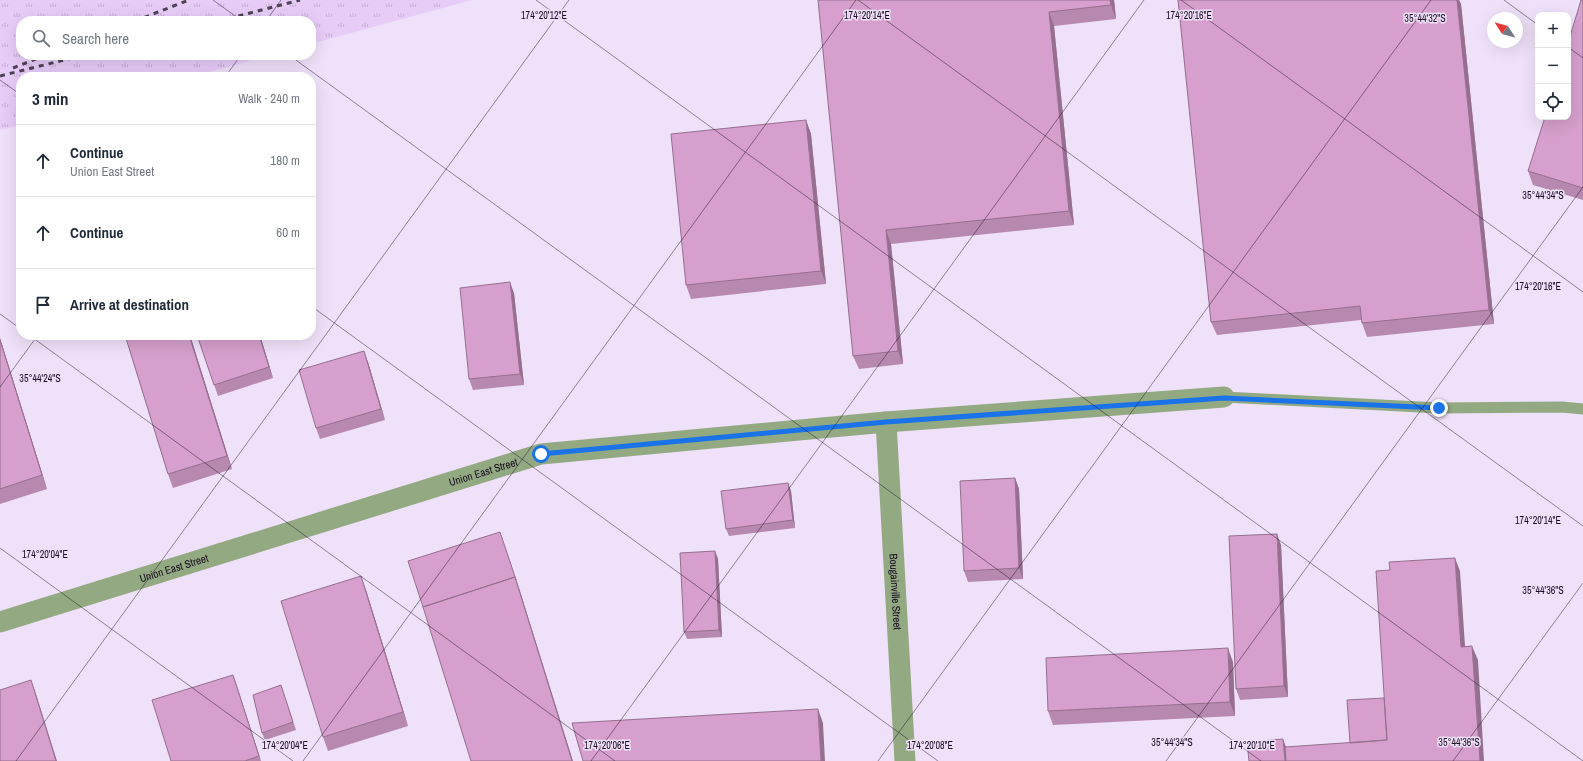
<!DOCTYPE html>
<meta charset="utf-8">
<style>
body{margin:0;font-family:"Archivo Narrow",sans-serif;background:#f6f6f7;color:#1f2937}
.controls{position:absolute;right:12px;top:12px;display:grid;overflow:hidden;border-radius:8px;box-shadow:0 4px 16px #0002}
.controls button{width:36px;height:36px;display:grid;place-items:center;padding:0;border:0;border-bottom:1px solid #e0e1e3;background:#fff;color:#1f2937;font:20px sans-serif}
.compass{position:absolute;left:1487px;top:12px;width:36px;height:36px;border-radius:50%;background:#fff;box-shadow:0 4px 16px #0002;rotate:306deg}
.stop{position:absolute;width:12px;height:12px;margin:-9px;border:3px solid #1a73e8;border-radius:50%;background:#fff}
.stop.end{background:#1a73e8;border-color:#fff;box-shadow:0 1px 4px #0008}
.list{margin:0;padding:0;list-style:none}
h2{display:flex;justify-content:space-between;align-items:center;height:52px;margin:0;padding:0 16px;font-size:17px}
h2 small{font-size:13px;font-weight:400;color:#747a83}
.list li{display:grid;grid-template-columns:26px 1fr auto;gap:12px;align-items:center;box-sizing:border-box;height:72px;padding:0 16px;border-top:1px solid #e0e1e3}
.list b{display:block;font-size:15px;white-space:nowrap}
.list p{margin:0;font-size:13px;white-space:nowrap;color:#747a83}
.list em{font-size:13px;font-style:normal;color:#747a83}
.icon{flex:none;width:22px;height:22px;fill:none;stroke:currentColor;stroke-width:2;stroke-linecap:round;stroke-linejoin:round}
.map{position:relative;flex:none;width:1583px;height:761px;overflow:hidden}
.search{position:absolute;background:#fff;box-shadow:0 4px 16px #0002;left:16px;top:16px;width:300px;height:44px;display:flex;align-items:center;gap:10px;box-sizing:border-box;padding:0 14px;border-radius:16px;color:#747a83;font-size:15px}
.panel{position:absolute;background:#fff;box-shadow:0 4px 16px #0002;left:16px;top:72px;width:300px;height:268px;border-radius:16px}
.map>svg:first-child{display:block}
.grass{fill:url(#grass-tufts)}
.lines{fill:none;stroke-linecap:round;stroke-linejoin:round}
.service{stroke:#93a982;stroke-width:11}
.minor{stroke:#93a982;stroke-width:21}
.rail{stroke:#504358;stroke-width:3;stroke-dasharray:5 5;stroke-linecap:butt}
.wall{fill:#b889b0}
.shaded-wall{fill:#966f90}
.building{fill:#d69fcd;stroke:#966f90}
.route{stroke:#1a73e8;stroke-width:5}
.ticks{fill:none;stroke:#180b20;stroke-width:1;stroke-opacity:0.45}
.labels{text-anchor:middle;stroke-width:3;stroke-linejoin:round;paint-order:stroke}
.street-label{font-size:11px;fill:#180b20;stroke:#efe1f9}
.ticks-label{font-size:10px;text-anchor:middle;fill:#180b20;stroke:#efe1f9;stroke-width:3;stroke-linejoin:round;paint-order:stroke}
</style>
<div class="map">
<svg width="1583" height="761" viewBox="0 0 1583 761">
<defs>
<pattern id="grass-tufts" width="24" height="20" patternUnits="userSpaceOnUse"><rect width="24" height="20" fill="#e7ccf8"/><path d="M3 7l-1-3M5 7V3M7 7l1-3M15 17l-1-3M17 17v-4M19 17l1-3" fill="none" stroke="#c5aed4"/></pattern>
</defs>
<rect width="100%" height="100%" fill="#efe1f9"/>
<path class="grass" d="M0,0H472L311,44V21H21V55H271L192,77H21V125L0,130Z"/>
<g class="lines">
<path class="service" d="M1224,397L1439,408L1562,407L1583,409"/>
<g class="minor">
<path id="s1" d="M886,422L905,761"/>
<path id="s2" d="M0,622L541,454L886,422L1224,397"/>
</g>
<path class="rail" d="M135,21L189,0
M219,21L300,0
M13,68L46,55
M0,76L84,55"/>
</g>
<path class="wall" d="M818,0H1114L1116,19L1054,26L1074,225L891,244L903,364L859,369L853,356Z
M1178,0H1459L1461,4L1494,324L1367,337L1362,323L1361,320L1217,335L1211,322Z
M1583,0V200L1533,185L1528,171Z
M806,120L811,134L826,284L691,299L686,285Z
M311,253L314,263L311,265Z
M514,293L524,385L473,390L469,379Z
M125,335H190L232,469L173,488L168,474Z
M197,335H260L273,378L218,396Z
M0,338L47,489L0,504Z
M368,362L385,420L320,439L316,428Z
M1015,478L1019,489L1023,579L968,582L964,571Z
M788,483L791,491L795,528L729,536L726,529Z
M1281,545L1288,697L1240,700L1236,689Z
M715,551L718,559L722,637L687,639L684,632Z
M366,590L408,726L328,751L323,737Z
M1233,662L1235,716L1053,725L1048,711Z
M233,675L261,761H171Z
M281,685L296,730L265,740L262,733Z"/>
<path class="shaded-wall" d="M1110,0H1114L1116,19L1111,5Z
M1457,0H1459L1461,4L1494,324L1489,310Z
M1049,12L1054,26L1074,225L1069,211Z
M806,120L811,134L826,284L821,271Z
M886,230L891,244L903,364L898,351Z
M510,282L514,293L524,385L520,374Z
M189,335H190L232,469L227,456Z
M259,335H260L273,378L269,367Z
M0,338L47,489L42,475L0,340Z
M364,351L368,362L385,420L381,409Z
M1015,478L1019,489L1023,579L1019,568Z
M788,483L791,491L795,528L793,520Z
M1277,534L1281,545L1288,697L1284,686Z
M504,543L520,591L573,761H572Z
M715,551L718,559L722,637L719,630Z
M1455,558L1460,571L1466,661L1461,647Z
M361,576L366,590L408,726L403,712Z
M1472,646L1478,660L1484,761H1480Z
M1228,648L1233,662L1235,716L1230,702Z
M233,675L237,686L261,761L259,756Z
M31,680L35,691L57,761H56Z
M818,709L823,723L825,761H821Z
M1283,739L1286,747L1287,761H1285Z"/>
<path class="building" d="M818,0H1110L1111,5L1049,12L1069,211L886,230L898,351L853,356Z
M1178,0H1457L1489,310L1362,323L1360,306L1211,322Z
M1581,0H1583V188L1528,171L1545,117H1568V43Z
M806,120L821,271L686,285L671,134Z
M510,282L520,374L469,379L460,288Z
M125,335H189L227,456L168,474Z
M197,335H259L269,367L214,385Z
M0,340L42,475L0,489Z
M364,351L381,409L316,428L299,370Z
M1015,478L1019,568L964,571L960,481Z
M788,483L793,520L726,529L721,491Z
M500,532L516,580L515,577L423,607L408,561Z
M1277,534L1284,686L1236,689L1229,536Z
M715,551L719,630L684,632L680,553Z
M1455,558L1461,647L1472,646L1480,761H1286L1285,747L1387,740L1376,571L1390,570L1389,562Z
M361,576L403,712L323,737L281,601Z
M515,577L572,761H471L423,607Z
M1228,648L1230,702L1048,711L1046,658Z
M233,675L259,756L245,761H171L152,700Z
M31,680L56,761H0V690Z
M281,685L293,722L262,733L253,695Z
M1384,698L1387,740L1350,743L1347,700Z
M818,709L821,761H583L572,723Z
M1283,739L1285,761H1249L1247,742Z"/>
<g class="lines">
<path class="route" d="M541,454L886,422L1224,398L1439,408"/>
</g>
<path class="ticks" d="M213,0L242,21M536,0L1583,761M858,0L1583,526M1181,0L1583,292M1504,0L1538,25M266,21L281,0M1568,47L1583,58M289,55L1261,761M225,77L241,55M0,80L21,95M311,306L938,761M0,314L21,329M29,335L615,761M0,387L38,335M0,548L293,761M16,761L569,0M303,761L856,0M591,761L1144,0M878,761L1431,0M1166,761L1583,187M1453,761L1583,583"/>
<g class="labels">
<g class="street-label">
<text dy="4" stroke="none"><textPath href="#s2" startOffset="506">Union East Street</textPath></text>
<text dy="4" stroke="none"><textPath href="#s2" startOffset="182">Union East Street</textPath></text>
<text dy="4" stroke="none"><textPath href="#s1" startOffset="170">Bougainville Street</textPath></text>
</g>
</g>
<g class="ticks-label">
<text x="544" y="19">174°20'12"E</text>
<text x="867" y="19">174°20'14"E</text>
<text x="1189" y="19">174°20'16"E</text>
<text x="1425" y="22">35°44'32"S</text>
<text x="1543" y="199">35°44'34"S</text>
<text x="1538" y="290">174°20'16"E</text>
<text x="40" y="382">35°44'24"S</text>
<text x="1538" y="524">174°20'14"E</text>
<text x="45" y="558">174°20'04"E</text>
<text x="1543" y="594">35°44'36"S</text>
<text x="1172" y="746">35°44'34"S</text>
<text x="1459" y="746">35°44'36"S</text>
<text x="285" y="749">174°20'04"E</text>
<text x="607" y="749">174°20'06"E</text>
<text x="930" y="749">174°20'08"E</text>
<text x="1252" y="749">174°20'10"E</text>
</g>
</svg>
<div class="controls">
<button>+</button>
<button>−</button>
<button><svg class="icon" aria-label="locate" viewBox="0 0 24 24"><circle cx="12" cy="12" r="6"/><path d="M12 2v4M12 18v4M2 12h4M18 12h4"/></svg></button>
</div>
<svg class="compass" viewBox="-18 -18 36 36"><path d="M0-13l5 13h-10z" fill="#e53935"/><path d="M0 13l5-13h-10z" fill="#747a83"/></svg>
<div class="stop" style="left:541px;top:454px"></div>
<div class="stop end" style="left:1439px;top:408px"></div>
<div class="search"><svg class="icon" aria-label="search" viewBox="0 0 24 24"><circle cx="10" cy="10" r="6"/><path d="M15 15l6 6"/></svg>Search here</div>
<section class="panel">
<h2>3 min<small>Walk · 240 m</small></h2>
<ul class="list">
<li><svg class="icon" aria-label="ahead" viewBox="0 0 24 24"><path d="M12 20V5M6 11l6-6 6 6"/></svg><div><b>Continue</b><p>Union East Street</p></div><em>180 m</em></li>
<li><svg class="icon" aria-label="ahead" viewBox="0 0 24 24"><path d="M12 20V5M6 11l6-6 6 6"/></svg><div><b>Continue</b></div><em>60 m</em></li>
<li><svg class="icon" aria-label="arrive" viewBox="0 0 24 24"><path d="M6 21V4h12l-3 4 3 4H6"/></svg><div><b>Arrive at destination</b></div></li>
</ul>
</section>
</div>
